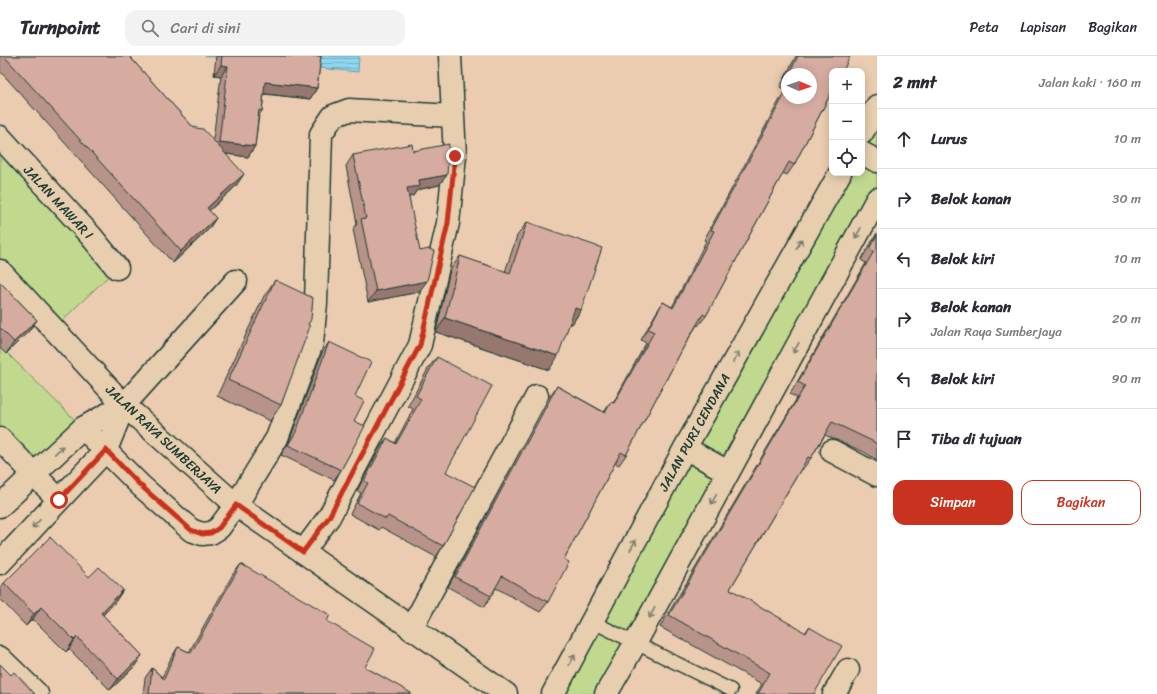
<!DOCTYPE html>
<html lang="id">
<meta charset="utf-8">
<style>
body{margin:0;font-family:Sriracha,sans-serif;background:#f2f2f3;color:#2b2b33}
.controls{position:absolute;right:12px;top:12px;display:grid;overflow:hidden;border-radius:8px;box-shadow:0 2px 10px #0003}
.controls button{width:36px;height:36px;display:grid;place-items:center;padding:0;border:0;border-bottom:1px solid #e1e1e2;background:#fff;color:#2b2b33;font:20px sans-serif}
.compass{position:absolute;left:781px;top:12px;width:36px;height:36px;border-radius:50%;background:#fff;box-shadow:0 2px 10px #0003;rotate:92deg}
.stop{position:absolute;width:12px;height:12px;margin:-9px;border:3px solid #c8321e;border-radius:50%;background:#fff}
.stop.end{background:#c8321e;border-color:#fff;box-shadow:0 1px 4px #0008}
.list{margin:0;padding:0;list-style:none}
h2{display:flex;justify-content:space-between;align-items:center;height:52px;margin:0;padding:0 16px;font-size:17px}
h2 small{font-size:13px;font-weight:400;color:#7c7c81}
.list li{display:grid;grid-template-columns:26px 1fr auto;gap:12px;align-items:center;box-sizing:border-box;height:60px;padding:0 16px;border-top:1px solid #e1e1e2}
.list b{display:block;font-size:15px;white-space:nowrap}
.list p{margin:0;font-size:13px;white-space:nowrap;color:#7c7c81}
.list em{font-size:13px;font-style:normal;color:#7c7c81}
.actions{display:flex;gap:8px;padding:12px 16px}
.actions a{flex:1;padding:9px 0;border:1px solid #c8321e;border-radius:12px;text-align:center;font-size:14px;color:#c8321e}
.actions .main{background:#c8321e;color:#fff}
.icon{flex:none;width:22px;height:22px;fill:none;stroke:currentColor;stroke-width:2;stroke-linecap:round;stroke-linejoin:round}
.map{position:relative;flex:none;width:877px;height:638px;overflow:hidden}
header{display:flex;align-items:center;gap:24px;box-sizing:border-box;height:56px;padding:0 20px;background:#fff;border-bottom:1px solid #e1e1e2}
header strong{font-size:19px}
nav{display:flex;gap:22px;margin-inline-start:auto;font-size:14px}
.search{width:280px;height:36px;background:#f2f2f3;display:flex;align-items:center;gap:10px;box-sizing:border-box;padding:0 14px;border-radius:12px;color:#7c7c81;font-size:15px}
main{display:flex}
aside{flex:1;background:#fff}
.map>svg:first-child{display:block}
.grass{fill:#c0d98f;stroke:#708b62}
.water{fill:url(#water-rules);stroke:#6299a5}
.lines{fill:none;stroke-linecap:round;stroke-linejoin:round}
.lane-casing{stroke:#1f3d34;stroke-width:15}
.street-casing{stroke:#1f3d34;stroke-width:25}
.secondary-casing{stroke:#1f3d34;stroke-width:25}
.lane{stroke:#e6ceae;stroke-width:12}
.street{stroke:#e6ceae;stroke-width:22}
.secondary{stroke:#e6ceae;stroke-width:22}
.wall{fill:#b8938a;stroke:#1f3d34;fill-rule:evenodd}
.shaded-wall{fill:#967870;stroke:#1f3d34}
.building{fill:#d6aba0;stroke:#1f3d34}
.oneway{stroke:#797e6b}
.route{stroke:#c8321e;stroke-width:5}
.labels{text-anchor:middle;stroke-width:3;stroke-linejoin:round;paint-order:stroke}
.street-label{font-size:13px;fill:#1f3d34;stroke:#e6ceae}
</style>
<header>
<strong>Turnpoint</strong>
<div class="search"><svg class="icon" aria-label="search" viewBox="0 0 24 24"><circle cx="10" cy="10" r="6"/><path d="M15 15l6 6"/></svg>Cari di sini</div>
<nav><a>Peta</a><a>Lapisan</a><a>Bagikan</a></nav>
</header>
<main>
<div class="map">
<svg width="877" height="638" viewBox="0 0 877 638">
<defs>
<pattern id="water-rules" width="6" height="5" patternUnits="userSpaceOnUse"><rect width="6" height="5" fill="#8fd6f1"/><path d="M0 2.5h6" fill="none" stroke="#74afc4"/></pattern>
</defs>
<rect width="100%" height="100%" fill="#ebccb0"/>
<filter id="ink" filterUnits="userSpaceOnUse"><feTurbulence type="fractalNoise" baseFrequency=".025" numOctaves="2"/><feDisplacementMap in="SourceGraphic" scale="8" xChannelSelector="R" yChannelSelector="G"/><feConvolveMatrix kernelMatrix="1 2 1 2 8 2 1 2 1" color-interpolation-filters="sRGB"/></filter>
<g filter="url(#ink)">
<path class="grass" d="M877,50V143L606,638H552L840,117H862V77Z
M0,81L117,212L54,272L0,215Z
M0,290L83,372L35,417L0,383Z"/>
<path class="water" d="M205,0H359L358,16Z"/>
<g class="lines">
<g class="lane-casing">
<path id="lane" d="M593,566L731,634"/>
</g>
<g class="street-casing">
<path id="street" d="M862,77L877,50
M0,81L91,180L117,212
M862,97L877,105
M83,372L140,429L191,474L202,478L211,477L219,472L236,449L277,382L312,287L316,247L321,78L333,60L349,54L452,60
M0,383L59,444
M685,392L728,416
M832,395L877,419
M0,450L83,372L124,349L236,225
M303,496L329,461L420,289L448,167L455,100L450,0
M0,507L106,394L124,349
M411,573L537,340
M0,602L37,638
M553,638L685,392L840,117
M606,638L636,586L877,143
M834,638L848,614"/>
</g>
<g class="secondary-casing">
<path id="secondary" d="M0,215L124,349L236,449L506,638"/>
</g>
<use href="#lane" class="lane"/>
<use href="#street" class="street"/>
<use href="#secondary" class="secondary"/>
</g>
<path class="wall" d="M0,0H129L191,69L213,84L221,20L214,19L216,0H321L317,32L310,43L264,38L262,55L259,59L255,90L248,101L226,98L236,130L209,155L216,162L208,174L173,207L0,15Z
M796,0H850L794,109L787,119L783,117L706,260L698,270L697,269L683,292L626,399L619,409L615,407L564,503L548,546L540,556L496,532L491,540L484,551L448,531L549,341L557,330L604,356L611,346L613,347L646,287L641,284L656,257L663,246L672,251L689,219L706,185L704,184L785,34L780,31ZM787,18H811L787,42Z
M413,95L447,119L439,129L417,134L413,140L409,141L419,236L368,246L353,173L357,168L346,110L353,99Z
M527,166L581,254L572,268L570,267L549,314L436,276L450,214L460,200L505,216L517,180Z
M877,177V404L864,396L825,379L811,402L802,414L801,413L730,533L805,577L809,571L814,638H756L762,628L660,571L797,342L790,338L866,207L861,204Z
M275,224L308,269L281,349L270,365L217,340L264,240Z
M0,226L37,264L29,275L6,298L0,292Z
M329,286L355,340L354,365L341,414L334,424L281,399L289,386L322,297Z
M437,301L446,416L443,490L436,501L381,471L379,474L350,458L361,437L357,435L379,393L387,382L395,387L413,353L408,350L429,311Z
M241,508L327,565L365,611L411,638H143L145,622L152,612L162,621L171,602L178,591L189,596L233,518Z
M4,527L123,534L115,546L103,559L142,599L134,611L110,634L69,593L66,596L33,563L26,570L0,543V532Z"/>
<path class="shaded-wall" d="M221,9L228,10L221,20L214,19Z
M265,26L317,32L310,43L258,37Z
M219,86L255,90L248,101L212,96Z
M244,118L236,130L199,164L207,152Z
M447,119L439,129L417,134L413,140L400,143L407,132L419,124Z
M216,162L208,174L173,207L181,195Z
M427,225L419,236L368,246L376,235Z
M575,252L581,254L572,268L565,265Z
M445,262L558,300L549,314L436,276Z
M37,264L29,275L6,298L14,286Z
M123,534L115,546L93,569L101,557Z
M41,551L33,563L26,570L34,558Z
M77,581L69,593L66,596L74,584Z
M142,599L134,611L110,634L118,623Z"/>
<path class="building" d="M4,0H129L191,69L196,72L203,73L244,118L207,152L216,162L181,195Z
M222,0H321L317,32L265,26L262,55L259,54L255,90L219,86L228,10L221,9Z
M798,0H850L843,15H832V35L794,109L789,106L706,260L703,258L683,292L626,399L621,396L564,503L569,506L548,546L502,520L491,540L455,521L557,330L605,357L611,346L614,347L654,276L648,273L663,246L673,252L714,175L711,174L787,34V42H811V18H789Z
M412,88L413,95L449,88L447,119L419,124L420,130L407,132L420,195L429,193L434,195L427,225L376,235L361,163L366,162L353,99Z
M527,166L602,192L581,254L575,252L558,300L445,262L460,200L510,217Z
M877,179V388L872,385L832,366L811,402L808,401L730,533L806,577L809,571L842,590L814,638H758L770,617L669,559L805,330L798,326L874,195L869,193Z
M275,224L313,242L311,263L308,269L310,270L281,349L228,324Z
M0,226L37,264L14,286L0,272Z
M329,286L371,306L355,340L364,345L354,365L365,370L341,414L288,389L296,376Z
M437,301L492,330L446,416L475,431L443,490L388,460L386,463L357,447L368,427L364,425L387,382L396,388L421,343L416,340Z
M50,481L89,521L99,511L123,534L101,557L142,599L118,623L77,581L74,584L41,551L34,558L4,527Z
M241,508L330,559L327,565L375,593L365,611L411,637V638H149L152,612L164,623L178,591L191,597Z
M0,608L11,619L14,616L35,638H0Z"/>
<defs><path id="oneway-shaft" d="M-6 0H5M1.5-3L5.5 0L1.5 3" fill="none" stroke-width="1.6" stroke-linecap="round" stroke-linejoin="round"/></defs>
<g class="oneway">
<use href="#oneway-shaft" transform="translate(858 177) rotate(119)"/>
<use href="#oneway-shaft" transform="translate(799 188) rotate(-61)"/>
<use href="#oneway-shaft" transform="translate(796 292) rotate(119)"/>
<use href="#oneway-shaft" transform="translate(736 301) rotate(-61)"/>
<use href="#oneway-shaft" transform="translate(59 394) rotate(-43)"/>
<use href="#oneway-shaft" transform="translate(714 443) rotate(118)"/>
<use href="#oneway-shaft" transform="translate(36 468) rotate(133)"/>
<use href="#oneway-shaft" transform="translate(633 489) rotate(-62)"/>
<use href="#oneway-shaft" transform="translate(652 557) rotate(118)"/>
<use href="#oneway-shaft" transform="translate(572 604) rotate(-61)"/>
</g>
</g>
<g class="lines" filter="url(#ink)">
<path class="route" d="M59,444L106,394L140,429L191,474L202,478L211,477L219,472L236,449L303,496L329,461L420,289L448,167L455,100"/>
</g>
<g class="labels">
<g class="street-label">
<text transform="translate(59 146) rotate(47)" y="5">JALAN MAWAR I</text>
<text transform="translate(694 376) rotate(-61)" y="5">JALAN PURI CENDANA</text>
<text transform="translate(164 383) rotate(43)" y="5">JALAN RAYA SUMBERJAYA</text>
</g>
</g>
</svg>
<div class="controls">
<button>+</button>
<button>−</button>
<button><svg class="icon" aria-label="locate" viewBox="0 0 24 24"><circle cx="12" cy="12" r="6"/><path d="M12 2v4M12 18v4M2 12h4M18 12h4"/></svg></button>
</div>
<svg class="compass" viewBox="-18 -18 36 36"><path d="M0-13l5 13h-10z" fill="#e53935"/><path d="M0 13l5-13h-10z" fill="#7c7c81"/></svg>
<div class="stop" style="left:59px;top:444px"></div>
<div class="stop end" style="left:455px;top:100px"></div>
</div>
<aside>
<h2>2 mnt<small>Jalan kaki · 160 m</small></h2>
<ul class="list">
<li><svg class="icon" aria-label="ahead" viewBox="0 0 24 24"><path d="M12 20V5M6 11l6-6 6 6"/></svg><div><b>Lurus</b></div><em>10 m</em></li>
<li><svg class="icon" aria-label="right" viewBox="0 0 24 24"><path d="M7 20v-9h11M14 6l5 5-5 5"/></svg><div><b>Belok kanan</b></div><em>30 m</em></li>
<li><svg class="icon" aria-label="left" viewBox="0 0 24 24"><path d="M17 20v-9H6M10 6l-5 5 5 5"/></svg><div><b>Belok kiri</b></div><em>10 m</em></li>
<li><svg class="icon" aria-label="right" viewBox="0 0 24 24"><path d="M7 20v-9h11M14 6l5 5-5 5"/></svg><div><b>Belok kanan</b><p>Jalan Raya Sumberjaya</p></div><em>20 m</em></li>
<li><svg class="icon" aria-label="left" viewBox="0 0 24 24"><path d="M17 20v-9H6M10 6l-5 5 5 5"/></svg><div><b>Belok kiri</b></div><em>90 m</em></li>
<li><svg class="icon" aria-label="arrive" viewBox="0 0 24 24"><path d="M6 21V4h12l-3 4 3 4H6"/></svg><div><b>Tiba di tujuan</b></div></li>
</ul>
<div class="actions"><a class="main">Simpan</a><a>Bagikan</a></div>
</aside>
</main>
